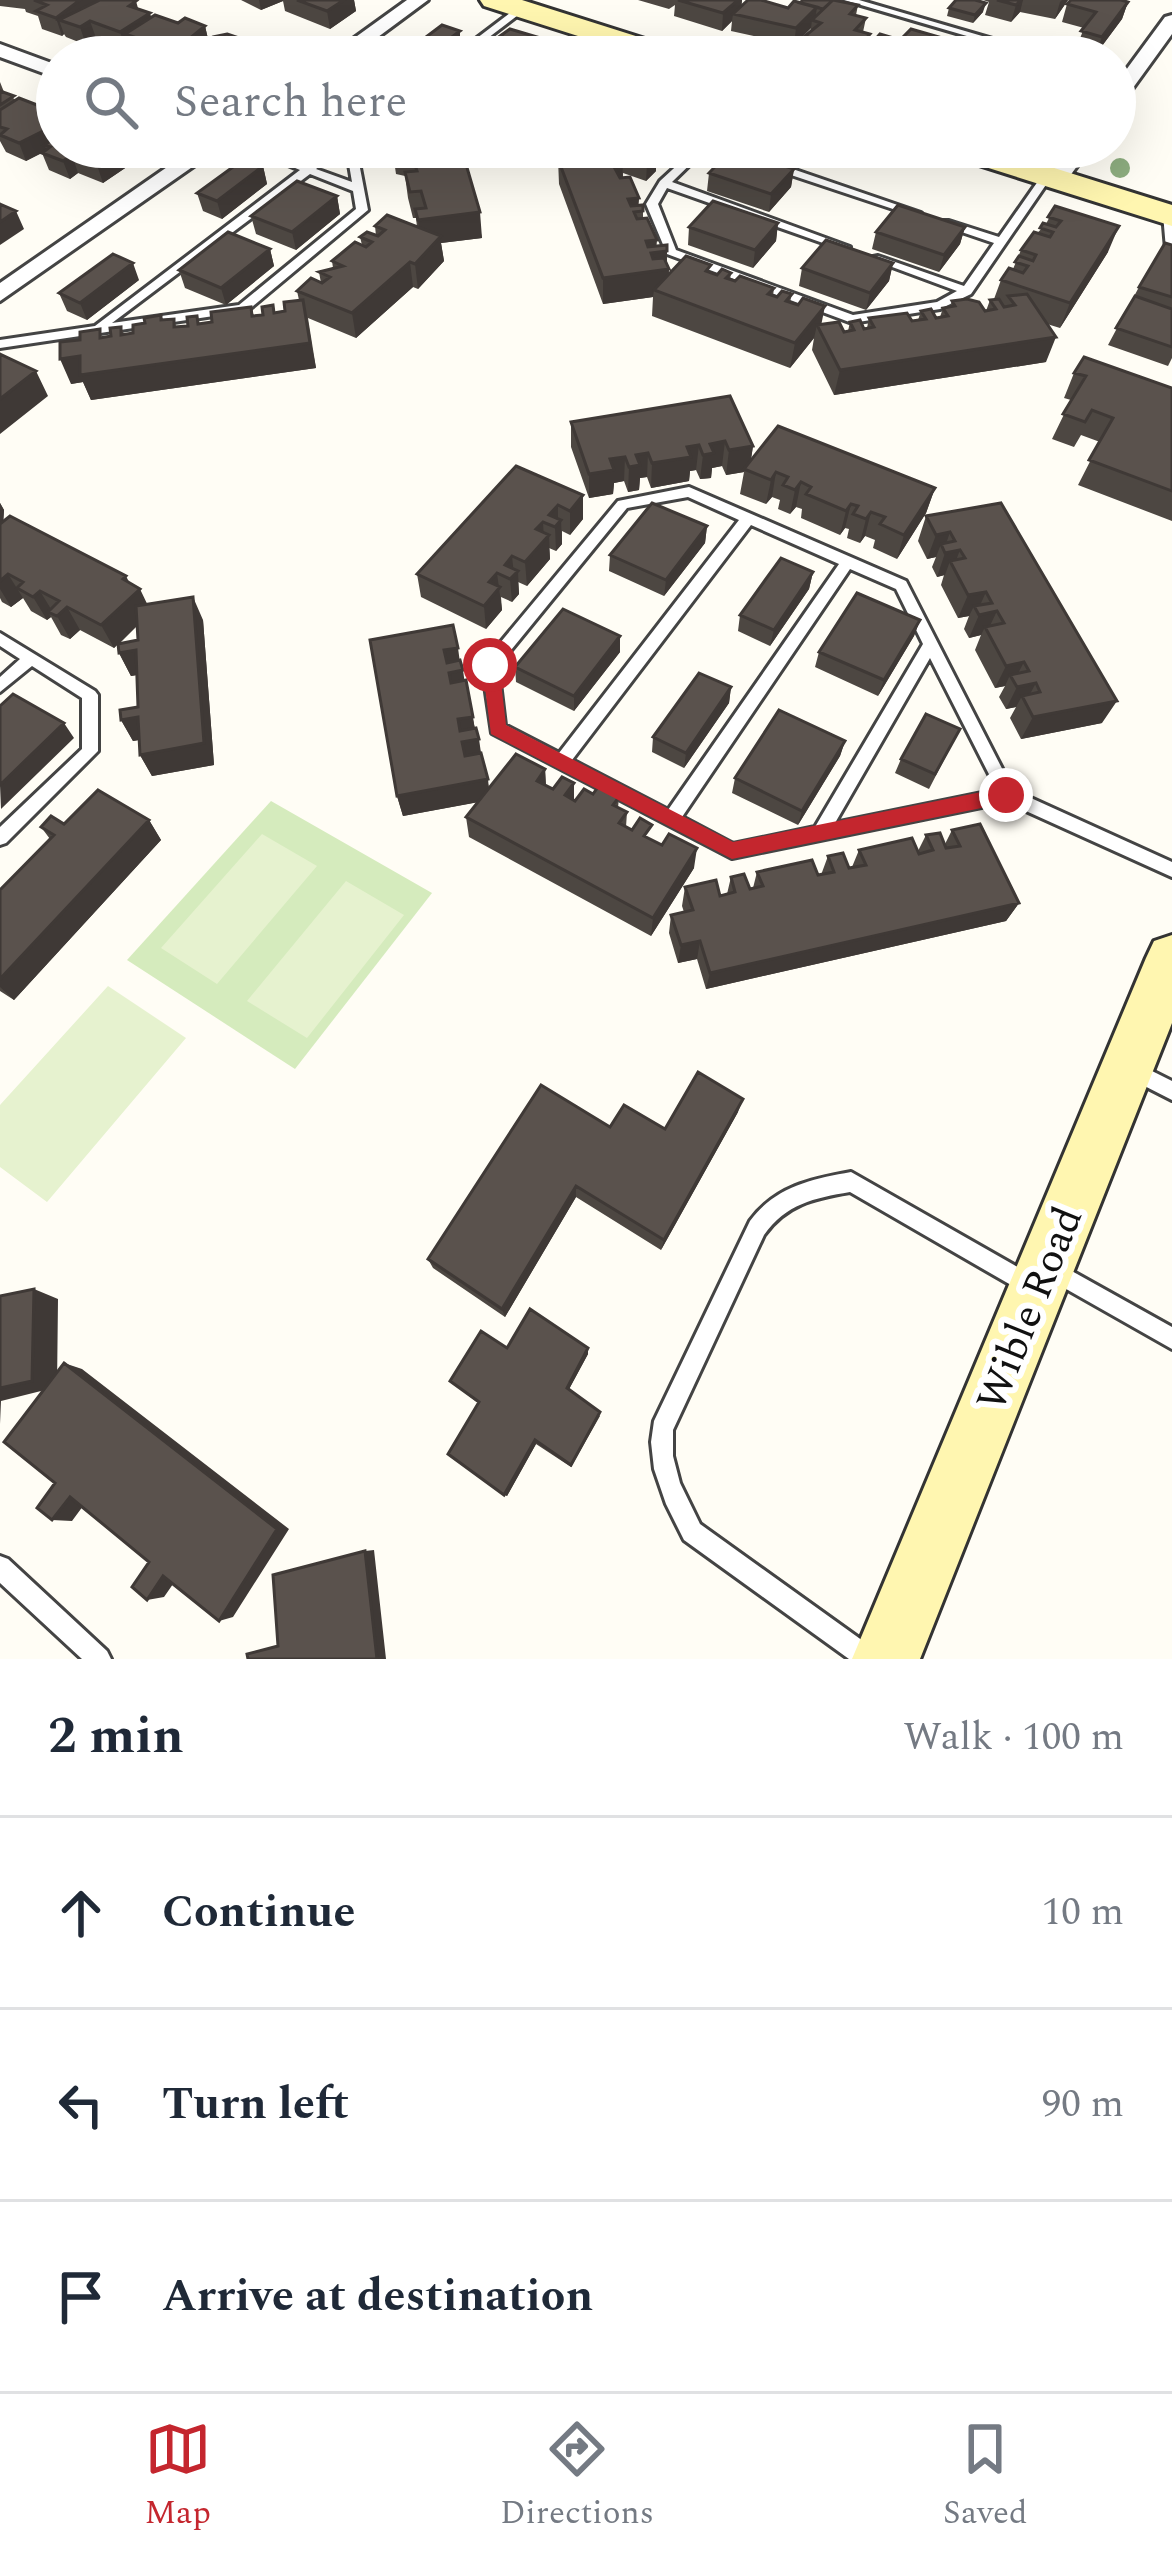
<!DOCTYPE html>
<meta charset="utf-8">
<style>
body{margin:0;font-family:Spectral,serif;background:#f2f2f3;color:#1f2937}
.stop{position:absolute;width:36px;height:36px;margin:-27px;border:9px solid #c4262e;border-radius:50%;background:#fff}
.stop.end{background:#c4262e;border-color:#fff;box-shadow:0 3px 12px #0008}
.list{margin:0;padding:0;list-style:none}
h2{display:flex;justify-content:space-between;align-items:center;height:156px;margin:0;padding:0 48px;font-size:51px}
h2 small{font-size:39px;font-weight:400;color:#747a83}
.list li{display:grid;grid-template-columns:78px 1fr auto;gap:36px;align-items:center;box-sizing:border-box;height:192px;padding:0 48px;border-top:3px solid #e0e1e3}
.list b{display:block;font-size:45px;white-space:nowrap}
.list em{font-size:39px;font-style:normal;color:#747a83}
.icon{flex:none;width:66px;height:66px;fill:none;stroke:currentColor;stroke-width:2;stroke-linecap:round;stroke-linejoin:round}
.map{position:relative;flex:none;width:1172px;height:1659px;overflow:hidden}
.search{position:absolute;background:#fff;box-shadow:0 12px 48px #0002;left:36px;right:36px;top:36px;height:132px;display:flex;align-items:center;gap:30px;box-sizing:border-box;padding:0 42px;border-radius:66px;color:#747a83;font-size:45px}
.sheet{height:732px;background:#fff}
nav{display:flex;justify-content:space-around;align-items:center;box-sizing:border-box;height:168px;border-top:3px solid #e0e1e3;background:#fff;font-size:33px;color:#747a83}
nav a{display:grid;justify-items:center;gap:6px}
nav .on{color:#c4262e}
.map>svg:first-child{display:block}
.green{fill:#d5ebbd}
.pitch{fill:#e6f2cf}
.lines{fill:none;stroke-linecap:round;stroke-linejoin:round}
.lane-casing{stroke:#444;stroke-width:6}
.street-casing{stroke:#444;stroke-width:6}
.secondary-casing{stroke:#333;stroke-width:6}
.lane{fill:#fff;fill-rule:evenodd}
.street{fill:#fff;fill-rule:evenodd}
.secondary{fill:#fff6b0;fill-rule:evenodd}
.tree{fill:#8dad7f}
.wall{fill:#4d4742;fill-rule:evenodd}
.shaded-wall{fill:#3f3936}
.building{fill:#5a524d;stroke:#3f3936;stroke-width:3}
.route{fill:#c4262e}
.labels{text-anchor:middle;stroke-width:12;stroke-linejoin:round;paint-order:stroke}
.near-street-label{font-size:42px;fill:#111;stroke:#fff}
</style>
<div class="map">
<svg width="1172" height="1659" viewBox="0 0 1172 1659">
<rect width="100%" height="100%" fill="#fffdf5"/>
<path class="green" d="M271,801L432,893L295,1069L127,960Z"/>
<path class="pitch" d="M262,834L317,866L217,984L161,948Z
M346,881L404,915L307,1038L247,1001Z
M108,986L186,1038L47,1202L0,1167V1105Z"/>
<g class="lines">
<g class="lane-casing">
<path id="lane" d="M844,0H859L1054,57H1038Z
M518,7L526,9L463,57H452Z
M245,147H260L307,165L331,147H343L316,169L352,182L346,147H356L368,210L247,311L0,348V340L95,326L300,170ZM310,174L353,191L356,209L239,305L112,323Z
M697,147H708L672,182L850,247L840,249L667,188L658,204L676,250L853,315L937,302L957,291L868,258L878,256L964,286L994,243L941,225V221H949L999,237L1043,174L1052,176L971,294L940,309L852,323L667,254L646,204L660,181Z
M712,147H728L755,158L746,160Z
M770,164H778L921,213L911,215L770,168Z
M1169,211H1172V252L1166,249L1163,214Z
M689,487L906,581L1013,790L1172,862V877L1006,802L732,858L492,733L482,665L485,661L618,501ZM688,497L739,520L559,753L505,725L498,666L627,508ZM751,525L839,564L668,810L572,760ZM850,569L896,589L923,644L815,827L733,844L682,817ZM930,658L997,790L835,823Z
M0,633L95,691L98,695V751L6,843L0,845V827L82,749V698L32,666L0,692V677L20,659L0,646Z
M1130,1060L1172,1081V1100L1123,1075L1121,1069L1123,1063Z
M851,1172L1037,1278L1040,1285L1037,1292L1030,1295L1023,1292L850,1192C814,1198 786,1204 764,1235L673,1430V1456L680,1483L700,1524L877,1651L881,1659H849L684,1540L666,1504L654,1469L651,1442L654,1421L750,1221C775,1187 811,1179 851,1172Z
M1052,1260L1172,1327V1349L1045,1277L1042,1270L1045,1263Z
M0,1556L8,1559L107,1651L111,1659H82L0,1583Z"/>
</g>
<g class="street-casing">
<path id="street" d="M407,0H428L351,57H328Z
M1172,15V34L1122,103L1115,105V85L1165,17Z
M0,44L57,65V78L0,57Z
M196,147H221L0,301V283Z
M1069,147H1091L1064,184H1048L1045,179Z"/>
</g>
<g class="secondary-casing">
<path id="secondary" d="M480,0H522L683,51L687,57H644L484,6Z
M939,147H987L1172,205V226L944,154Z
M1172,935V1023L920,1659H852L1146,958L1154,941Z"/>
</g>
<use href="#lane" class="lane"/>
<use href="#street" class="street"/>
<use href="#secondary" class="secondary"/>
</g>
<circle class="tree" cx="1120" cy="168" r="10"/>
<path class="wall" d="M0,0H132L138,9L152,17L178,23L205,26L208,39L248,41L250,49L265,57H145L130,51L129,47L126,49L96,38L86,45L66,37L64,34L62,36L42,29L38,16L26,12L25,9L0,6Z
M241,0H354L356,11L330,29L285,11L283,1L261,10Z
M638,0H742L741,6L788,8L800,3L858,5L856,15L866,18L863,32L868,48L942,57L987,54L984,57H813L802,54L805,36L810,32L811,28L794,45L731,31L732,21L722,31L674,16L675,5L669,9Z
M983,0H1068L1055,19L1020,12L1011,22L985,15L989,2Z
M1128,2L1122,19L1096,54L1076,49L1084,28L1062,22L1067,4Z
M949,8L983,12L973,23L947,16Z
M0,82L4,92L16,100L57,147L137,160L103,183L78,173L70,179L49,170L42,153L26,161L6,152L0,141Z
M392,147H461L482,238L441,243L444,261L418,289L413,287L356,338L308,318L316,368L91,400L83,382L71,384L103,337L111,336L121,327L124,334L133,333L145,323L161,315L163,320L174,319L176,327L212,322L251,307L254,316L263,315L273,305L275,313L285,311L299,300L297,291L321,283L319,272L333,268L332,261L362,245L360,237L376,236L375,226L417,227L416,218H413L408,198L405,176L396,174Z
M594,147H681L671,157L662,154L656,160V171L646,181L623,173V178L639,198L638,205H643V218L656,246L667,251V263L669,274L710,272L717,275L731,273L730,280L774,288L773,296L777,297L792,294L790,302L821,324L844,332L848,331L850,322L867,328L869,318L912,321L918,320L921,311L936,318L940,317L943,308L950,307L952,301L986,311L990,300L994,299L1001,280L1013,269L1021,250L1046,224L1055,206L1108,252L1060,328L1047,324L1046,362L834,395L812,350L814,338L790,368L652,316L653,297L603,304L559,184L558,159L594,154Z
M263,166L267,184L222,219L203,211L197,193Z
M794,169L791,187L769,212L707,191L709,173Z
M337,196L340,214L296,250L256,234L251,216Z
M778,223L776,241L753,268L688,245L689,227Z
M965,227L960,244L939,272L872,249L876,232Z
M1172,245V358L1168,366L1108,345L1139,287Z
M270,249L274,266L226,305L185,288L179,270Z
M893,263L889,281L866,310L799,286L802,268Z
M139,280L87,320L67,311L59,293Z
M1074,373L1172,388V521L1078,485L1100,442L1081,435L1074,447L1052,439L1071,400L1064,398Z
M571,422L753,446L751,460L935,488L926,513L897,559L873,548L875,540L865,536L860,543L847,538L849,529L845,528L840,535L801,518L802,509L796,507L790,514L778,509L780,500L772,497L766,504L740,494L744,472L726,475L722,466L712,468L711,478L700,479L696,470L690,471L689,481L651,488L647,477L640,478L639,490L628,492L624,481L614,483L613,494L589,498L571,447Z
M516,466L583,495V519L570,535L562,531V544L556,551L549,548L550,559L527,586L518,582L519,594L512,602L501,597L502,610L486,629L421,597L417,574Z
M0,503L4,510L3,521L130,583L148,605L203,620L214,765L152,776L140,755L139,740L133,741L121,720L138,707L137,675L131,676L119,653L118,644L114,648L80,630L70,639L61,635L51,617L47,620L31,611L23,598L11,607L2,602L0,598ZM137,626L138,640L119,644Z
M1001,503L1102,723L1021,739L1010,718L1016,707L1006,709L999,697L1005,686L995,688L975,650L981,635L969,638L964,629L969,616L958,618L941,585L944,575L937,577L932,567L936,557L927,559L918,541L926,516Z
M707,526L705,543L664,596L609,571L610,555Z
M813,572L809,589L770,646L738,631L740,615Z
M920,620L914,636L878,696L815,667L819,652Z
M620,636V652L574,711L516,682L515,667Z
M459,660L489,788L545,769L546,785L574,800L593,794L619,797L618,808L627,812L626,827L651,839L694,868L651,936L469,837L466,817L478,802L403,816L397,796Z
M731,687L729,703L684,768L652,752L653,737Z
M960,729L929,789L895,773L901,759Z
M845,741L840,756L798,825L732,793L735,778Z
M149,820L161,840L14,1000L0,991V890L50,839L41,827Z
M952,830L1019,903L1006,921L706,989L697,959L678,963L669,933L671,915L684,912L682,906L685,887L720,896L727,894L731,877L750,889L753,888L757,872L821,875L828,856L849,868L852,867L859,850L918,851L926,835L945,844Z
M738,1112L661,1250L576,1197L505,1317L433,1268L428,1259L610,1127L665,1129Z
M507,1348L588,1354L569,1389L600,1416L571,1467L536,1444L507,1496L478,1403L450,1381Z"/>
<path class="shaded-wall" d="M80,0H101L59,20L64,34L62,36L56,18Z
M259,0H283V1L261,10Z
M344,0H354L356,11L330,29L327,11Z
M738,0H742L741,13L733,14L732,21L722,31L723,13Z
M1021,0H1023L1020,12L1011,22L1016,5Z
M1062,0H1068L1055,19L1060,2Z
M136,1L141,19L150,13L155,30L125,34L129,47L126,49L120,32L129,6Z
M1128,2L1122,19L1096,54L1102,37Z
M986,3L983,12L973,23L975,15Z
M817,7L815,21L812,20L811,28L794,45L796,28Z
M90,21L96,38L86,45L80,27Z
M205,26L209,43L193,57H167Z
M460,31V40L438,57H425Z
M870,34L867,51L863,53L862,57H854L855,51Z
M946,39L941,57H930Z
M557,43V57H540Z
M57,124V145H44L47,150L26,161L19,143Z
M123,147H133L137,160L103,183L97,165Z
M648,147H663L662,154L656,160V171L646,181Z
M671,147H681L671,157Z
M72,155L78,173L70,179L63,161Z
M623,161L622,187L612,163Z
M263,166L267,184L222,219L217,201Z
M794,169L791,187L769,212L771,194Z
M337,196L340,214L296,250L292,232Z
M639,198L638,211L634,212L628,199Z
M16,211L24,229L0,245V222Z
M480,212L482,238L441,243L444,261L418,289L415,264L421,246L418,220Z
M778,223L776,241L753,268L755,250Z
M1119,226L1108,252L1060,328L1070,303Z
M965,227L960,244L939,272L944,255Z
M657,240L656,252L667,251L666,270L669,269L668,295L654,290L653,297L603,304V278L646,241Z
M270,249L274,266L226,305L221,288Z
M410,262L413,287L356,338L352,313Z
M133,263L139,280L87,320L80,303Z
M893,263L889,281L866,310L870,293Z
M303,300L316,368L91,400L83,382L71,384L60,359L80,356L310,343Z
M825,306L820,331L817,325L814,338L790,368L795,343Z
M1056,337L1046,362L834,395L840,370Z
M36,371L48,396L0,434V399Z
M725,441L722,466L712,468L711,478L700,479L703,455L710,444Z
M699,445L696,470L690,471L689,481L651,488L652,463L687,447Z
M753,446L749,471L744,469V472L726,475L729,450Z
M648,453L647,477L640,478L639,490L628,492L629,467L636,455Z
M625,457L624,481L614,483L613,494L589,498V474L610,459Z
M776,472L772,497L766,504L771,480Z
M801,482L796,507L790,514L795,490Z
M935,488L926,513L897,559L904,535Z
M583,495V519L570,535V511Z
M0,503L4,510L2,549H0Z
M851,504L845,528L840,535L846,511Z
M558,505V524L561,520L562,544L556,551L555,527L549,515Z
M871,512L865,536L860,543L866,519Z
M543,522L544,541L549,535L550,559L527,586L525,562L536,529Z
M707,526L705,543L664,596L666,580Z
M950,532L944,550L941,544L936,557L927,559L936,535Z
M960,550L953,568L950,561L945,575L937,577L945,553Z
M512,556L514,575L518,571L519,594L512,602L510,579L505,565Z
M813,572L809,589L770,646L774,630Z
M497,573L502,610L486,629L484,606L489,582Z
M8,574L23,598L11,607L0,589V581Z
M126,576L135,594L140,589L151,612L114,648L101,625L123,579Z
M40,591L54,614L48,612L51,617L47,620L33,597Z
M986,592L977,612L974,606L969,616L958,618L968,595Z
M193,597L203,620L214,765L152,776L140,755Z
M67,607L80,630L70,639L57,616Z
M997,611L987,632L985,627L981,635L969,638L979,615Z
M920,620L914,636L878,696L884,680Z
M620,636V652L574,711V696Z
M458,648L461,670L448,673L444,650Z
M136,650L148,673L131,676L119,653Z
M1024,662L1014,681L1010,675L1005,686L995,688L1006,666Z
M463,670L466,692L453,695L449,673Z
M1036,683L1025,703L1022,696L1016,707L1006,709L1017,687Z
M731,687L729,703L684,768L686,753Z
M1117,701L1102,723L1021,739L1033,717Z
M138,717L150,738L133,741L121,720Z
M473,717L476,738L462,741L458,719Z
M64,723L74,738L1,809L0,785Z
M479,739L482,760L465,764L462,742Z
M845,741L840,756L798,825L802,811Z
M545,769L546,790L537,781Z
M488,779L490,800L403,816L397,796Z
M574,783V804L565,795Z
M149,820L161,840L14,1000L0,987V979Z
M697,848L694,868L651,936L653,918Z
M1019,903L1006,921L706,989L710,973Z
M700,941L697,959L678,963L681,945Z
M743,1099L738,1112L661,1250L664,1240Z
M576,1186V1197L505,1317L502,1309Z
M34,1289L58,1299L57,1387L1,1401L0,1424V1388Z
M588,1348V1354L567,1393V1388Z
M64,1363L82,1369L289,1529L233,1617L219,1621Z
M535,1440L536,1444L507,1496L504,1495Z
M70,1497L89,1498L72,1521L52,1520Z
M374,1550L386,1659H377L365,1551Z
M180,1574L164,1597L147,1600L163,1576Z"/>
<path class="building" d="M34,0H80L56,18L36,11L47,5Z
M100,0H132L136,1L129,6L150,13L120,32L90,21L80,27L59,20Z
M297,0H344L327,11Z
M678,0H738L723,13Z
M748,0H761L788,8L794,1L817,7L796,28L733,14Z
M803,0H833L823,9L800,3Z
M833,0L858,5L850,14L866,18L855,30L870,34L855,51L805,36L821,23L812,20Z
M956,0H975L986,3L975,15L949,8Z
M997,0H1021L1016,5Z
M1071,0H1121L1128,2L1102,37L1081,31L1096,12L1067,4Z
M155,15L178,23L185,18L205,26L167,57H160L143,51L154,44L125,34Z
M442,25L460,31L425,57L406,52Z
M510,29L557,43L540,57H470L482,48L492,51L509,39L500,36Z
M911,29L946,39L930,57H875L863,53L880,34L900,40Z
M227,34L248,41L241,46L264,54L259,57H178L213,37Z
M963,38L989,45L979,57L953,50Z
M1026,47L1055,55L1018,57Z
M949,50L972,57H941Z
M0,91L14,96L0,105Z
M19,98L50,110L57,106V124L19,143L0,135L7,129L0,127V110Z
M57,137V147H123L97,165L72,155L63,161L42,153L50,147L44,145Z
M392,147H461L480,212L418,220L415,209L426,208L421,191L410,192L405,172L417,171L411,153Z
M621,147H656L647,155Z
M732,149L794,169L771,194L709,173Z
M618,151L623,161L612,163L620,178L630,177L639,198L628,199L631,206L643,205V211L634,212L637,219L647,218L657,240L646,241L648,247L667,245V251L651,253L653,259L664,258L669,269L603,278L558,159Z
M244,159L263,166L217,201L197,193Z
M297,181L337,196L292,232L251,216Z
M713,201L778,223L755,250L689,227Z
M0,204L16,211L0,222Z
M898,205L965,227L944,255L876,232Z
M1055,206L1119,226L1070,303L1001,280L1009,268L1023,273L1028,266L1015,262L1019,256L1033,261L1036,255L1021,250L1034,232L1050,237L1053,232L1040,228L1043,223L1056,227L1061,221L1048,217Z
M387,215L441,236L415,264L410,262L352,313L297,291L311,278L322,283L330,277L319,272L343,266L332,261L355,242L366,247L372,242L360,237L367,232L378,236L385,230L375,226Z
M228,232L270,249L221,288L179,270Z
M826,240L893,263L870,293L802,268Z
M1165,243L1172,245V297L1139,287Z
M113,254L133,263L80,303L59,293Z
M686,256L711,265L706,271L717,275L722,269L731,273L726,278L735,281L740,276L774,288L768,294L777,297L782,291L792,294L786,301L798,305L803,298L825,306L795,343L654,290Z
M1027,294L1056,337L840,370L817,325L839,322L844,332L854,330L850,322L860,320L864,329L874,327L869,318L907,313L912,321L926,319L921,311L931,309L936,318L948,316L943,308L955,306L952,301L967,299L979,302L985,311L996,309L990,300L999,299L1004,307L1015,305L1008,296Z
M1135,296L1172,309V347L1116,328Z
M303,300L310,343L80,375V356L60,359V342L80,340V332L100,329V338L111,336L110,328L121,327V335L133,333V325L145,323L144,318L161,315V320L174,319V327L188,326L187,317L197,316L198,324L212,322L211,312L251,307L252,316L263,315L262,307L273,305L274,313L285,311L284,302Z
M0,354L36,371L0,399Z
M1084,357L1172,388V491L1089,460L1113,418L1092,410L1085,422L1063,414L1086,376L1074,373Z
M730,396L753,446L729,450L725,441L710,444L714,453L703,455L699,445L687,447L691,457L652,463L648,453L636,455L640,465L629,467L625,457L610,459L614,470L589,474L571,422Z
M778,426L935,488L904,535L880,524L885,517L871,512L866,519L853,514L858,506L851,504L846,511L806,494L811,487L801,482L795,490L783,485L788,477L776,472L771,480L744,469Z
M516,466L583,495L570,511L558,505L549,515L561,520L555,527L543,522L536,529L549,535L525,562L512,556L505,565L518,571L510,579L497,573L489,582L500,587L484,606L417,574Z
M652,503L707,526L666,580L610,555Z
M1001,503L1117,701L1033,717L1022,696L1040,692L1036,683L1017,687L1010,675L1029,671L1024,662L1006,666L985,627L1004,623L997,611L979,615L974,606L992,603L986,592L968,595L950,561L965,558L960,550L945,553L941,544L955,541L950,532L936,535L926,516Z
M10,516L126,576L123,579L140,589L101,625L67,607L57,616L48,612L59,601L40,591L33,597L17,588L23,582L8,574L0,581V524Z
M781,558L813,572L774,630L740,615Z
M857,593L920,620L884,680L819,652Z
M193,597L204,743L140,755L138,717L121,720L120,710L138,707L136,650L119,653L118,644L138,640L136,606Z
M563,609L620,636L574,696L515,667Z
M453,625L458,648L444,650L447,663L460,660L463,670L449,673L451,683L466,680L473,717L458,719L460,731L476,728L479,739L462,742L465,756L481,753L488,779L397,796L370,640Z
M699,673L731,687L686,753L653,737Z
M13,694L64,723L0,785V706Z
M779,710L845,741L802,811L735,778Z
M926,714L960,729L935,774L901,759Z
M516,754L545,769L537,781L553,789L562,777L574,783L565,795L575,801L584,789L593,794L598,787L619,797L613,805L627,812L619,823L632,830L640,818L652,825L644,836L662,845L669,834L697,848L653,918L466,817Z
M98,790L149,820L0,979V890L54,835L41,827L51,816L64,824Z
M980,824L1019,903L710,973L700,941L681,945L671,915L693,910L685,887L716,880L720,896L735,892L731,877L744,874L750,889L763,886L757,872L812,860L818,875L834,872L828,856L843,853L849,868L866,865L859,850L912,838L919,854L933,850L926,835L940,833L946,848L960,846L952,830Z
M698,1072L743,1099L664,1240L576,1186L502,1309L428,1259L541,1085L610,1127L624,1105L665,1129Z
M34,1289L32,1381L0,1388V1296Z
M530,1309L588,1348L567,1388L600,1412L571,1465L535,1440L504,1495L448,1454L479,1402L450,1381L481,1331L507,1348Z
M64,1363L277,1529L219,1621L163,1576L147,1600L132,1587L149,1562L70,1497L52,1520L37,1508L55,1483L4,1442Z
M365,1551L377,1659H248L247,1654L278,1646L273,1575Z"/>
<path class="route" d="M490,658L499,665L506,725L733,842L1006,787L1016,795L1006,803L732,859L491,734L482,665Z"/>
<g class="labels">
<g class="near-street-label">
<text transform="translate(1028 1308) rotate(-68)" y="15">Wible Road</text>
</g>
</g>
</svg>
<div class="stop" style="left:490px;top:665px"></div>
<div class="stop end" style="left:1006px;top:795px"></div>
<div class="search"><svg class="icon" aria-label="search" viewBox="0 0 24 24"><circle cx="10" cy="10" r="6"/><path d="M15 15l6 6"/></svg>Search here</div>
</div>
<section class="sheet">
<h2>2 min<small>Walk · 100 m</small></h2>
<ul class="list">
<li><svg class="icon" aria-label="ahead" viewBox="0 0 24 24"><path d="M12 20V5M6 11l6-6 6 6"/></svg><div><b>Continue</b></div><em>10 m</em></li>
<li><svg class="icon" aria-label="left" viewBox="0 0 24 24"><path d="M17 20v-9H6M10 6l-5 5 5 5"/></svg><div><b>Turn left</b></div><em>90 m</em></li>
<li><svg class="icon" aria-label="arrive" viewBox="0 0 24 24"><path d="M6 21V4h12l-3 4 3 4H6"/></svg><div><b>Arrive at destination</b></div></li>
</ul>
</section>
<nav>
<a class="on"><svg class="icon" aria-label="map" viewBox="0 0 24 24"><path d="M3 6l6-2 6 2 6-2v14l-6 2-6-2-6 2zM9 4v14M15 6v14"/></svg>Map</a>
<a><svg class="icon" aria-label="directions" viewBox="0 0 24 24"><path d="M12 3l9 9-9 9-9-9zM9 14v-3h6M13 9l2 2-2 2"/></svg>Directions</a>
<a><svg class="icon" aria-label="saved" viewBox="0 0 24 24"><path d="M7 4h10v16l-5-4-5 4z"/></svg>Saved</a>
</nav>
